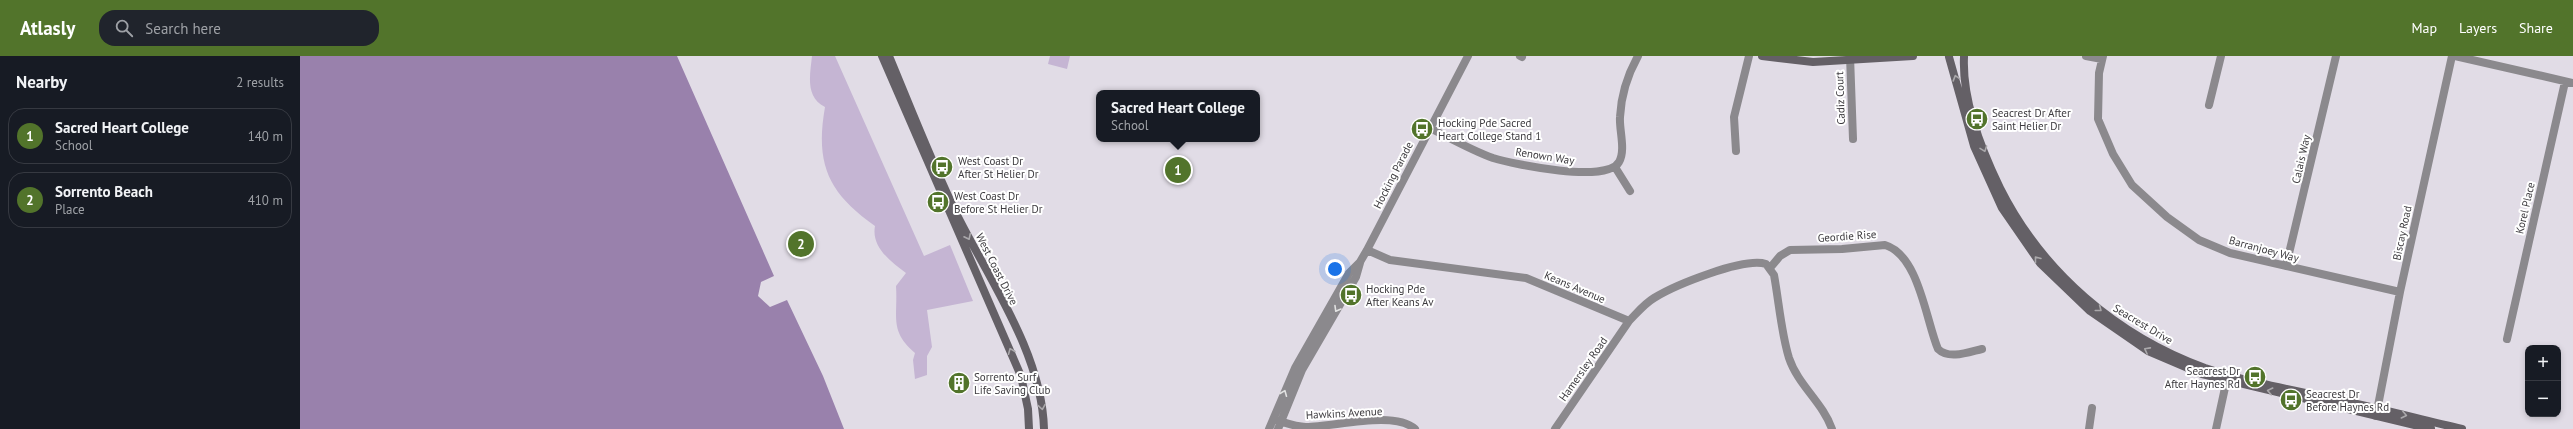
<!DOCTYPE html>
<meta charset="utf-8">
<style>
body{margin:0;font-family:"PT Sans",sans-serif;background:#20242c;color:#f1f3f6}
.controls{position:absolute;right:12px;bottom:12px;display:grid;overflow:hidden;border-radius:8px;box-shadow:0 2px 6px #0003}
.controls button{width:36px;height:36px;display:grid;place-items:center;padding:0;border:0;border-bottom:1px solid #363941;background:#171b24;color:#f1f3f6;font:20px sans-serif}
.you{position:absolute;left:1035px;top:213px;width:14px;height:14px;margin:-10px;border:3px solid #fff;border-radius:50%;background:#1a73e8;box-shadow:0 0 0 6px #1a73e833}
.badge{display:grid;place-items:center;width:26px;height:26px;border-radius:50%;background:#52742b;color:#fff;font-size:13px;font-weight:700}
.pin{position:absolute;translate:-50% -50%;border:2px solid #fff;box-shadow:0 1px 4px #0006}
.popup{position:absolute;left:796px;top:34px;width:164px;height:52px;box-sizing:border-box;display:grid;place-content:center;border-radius:8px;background:#171b24;filter:drop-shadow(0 1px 3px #0005);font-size:13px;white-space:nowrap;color:#9ea1a6}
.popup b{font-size:15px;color:#f1f3f6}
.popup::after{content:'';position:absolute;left:50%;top:100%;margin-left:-8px;border:8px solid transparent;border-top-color:#171b24}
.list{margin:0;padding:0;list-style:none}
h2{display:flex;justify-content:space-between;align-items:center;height:52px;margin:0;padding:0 16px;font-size:17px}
h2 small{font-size:13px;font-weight:400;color:#9ea1a6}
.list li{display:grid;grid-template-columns:26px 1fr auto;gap:12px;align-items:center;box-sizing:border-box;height:56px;margin:0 8px 8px;padding:0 8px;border:1px solid #363941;border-radius:16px}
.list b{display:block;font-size:15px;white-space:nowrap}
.list p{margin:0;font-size:13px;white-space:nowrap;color:#9ea1a6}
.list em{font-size:13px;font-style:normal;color:#9ea1a6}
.icon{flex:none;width:22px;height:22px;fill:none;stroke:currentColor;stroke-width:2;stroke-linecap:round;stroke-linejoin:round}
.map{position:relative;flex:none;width:2273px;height:373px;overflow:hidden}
header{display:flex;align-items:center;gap:24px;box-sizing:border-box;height:56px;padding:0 20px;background:#52742b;color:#fff}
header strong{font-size:19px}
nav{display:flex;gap:22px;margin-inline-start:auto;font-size:14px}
.search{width:280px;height:36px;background:#20242c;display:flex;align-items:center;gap:10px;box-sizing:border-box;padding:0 14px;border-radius:16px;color:#9ea1a6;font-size:15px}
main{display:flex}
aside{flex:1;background:#171b24}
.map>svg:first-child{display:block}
.green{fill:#c5b5d3}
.water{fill:#9981ac}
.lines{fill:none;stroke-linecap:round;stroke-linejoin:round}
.street{stroke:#8b898d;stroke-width:8}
.secondary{stroke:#646066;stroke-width:8}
.oneway{stroke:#aaa8ab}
.oneway2{stroke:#e2e2e2}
.labels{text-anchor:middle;stroke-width:4;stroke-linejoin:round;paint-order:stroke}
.street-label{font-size:11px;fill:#3c3a3e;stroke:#fff}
.poi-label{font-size:11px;fill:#3c3a3e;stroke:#fff;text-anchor:start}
</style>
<header>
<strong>Atlasly</strong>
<div class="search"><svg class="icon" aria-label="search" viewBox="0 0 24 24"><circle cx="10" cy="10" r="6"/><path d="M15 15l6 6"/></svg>Search here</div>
<nav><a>Map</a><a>Layers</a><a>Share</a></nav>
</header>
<main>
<aside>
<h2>Nearby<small>2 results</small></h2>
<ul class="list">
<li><span class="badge">1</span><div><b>Sacred Heart College</b><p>School</p></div><em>140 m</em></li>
<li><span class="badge">2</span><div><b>Sorrento Beach</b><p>Place</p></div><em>410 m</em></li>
</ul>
</aside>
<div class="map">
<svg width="2273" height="373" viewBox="0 0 2273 373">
<rect width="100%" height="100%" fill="#e1dce6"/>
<path class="green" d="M512,0H535L624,200L650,189L673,245L627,254L632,291L627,300V319L615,323L613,304L615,297C589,275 598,261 596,230L606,217C591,206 571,191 575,170C528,137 515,108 525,51C505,41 510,19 512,0Z
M750,0H770L767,13L748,8Z"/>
<path class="water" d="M0,0H377L474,220L461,226L458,240L470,251L487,244L523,320L544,373H0Z"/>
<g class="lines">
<path class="street" d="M1220,0L1222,1
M1550,0L1553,83
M1786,0L1802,3
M1803,0L1799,17L1798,63L1813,98L1832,129L1867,161L1899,184L1930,197L2100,236
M2155,0L2273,27
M1909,49L1921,0
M1130,72C1150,82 1171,94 1193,102C1213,108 1307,128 1319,106C1326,94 1319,74 1320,61C1321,40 1328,18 1338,0
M1436,95L1434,61L1449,0
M1315,111L1330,135
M1067,194L1090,204L1226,222L1329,265C1337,257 1344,248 1354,242C1375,229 1444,201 1466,208L1474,219C1479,246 1481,276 1489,302C1498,329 1523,347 1532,373
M1986,210L2036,0
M1470,212L1480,200L1490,194L1542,193L1585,189C1619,199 1626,265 1638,293C1649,304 1669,296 1682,293
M2207,283L2265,26
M2076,360L2100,236L2152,0
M976,364C986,367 996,371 1006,371C1034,371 1094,354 1115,373
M969,373L995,312L1049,217L1060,206L1067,194L1168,0
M978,373L1002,314L1056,221L1060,207
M1255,373L1329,265
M1789,373L1792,352
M1916,373L1928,318"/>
<path class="secondary" d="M582,0L721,320L728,353L729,373
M589,0C611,53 632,107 657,159C690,225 742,298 744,373
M1462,0L1513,6L1613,0
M1649,1L1674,90L1702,152L1740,207L1790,255L1848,295L1902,318L2131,373
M1664,1C1662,44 1681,93 1700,132C1742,216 1817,280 1905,312C1947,326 1992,334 2035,343C2077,352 2119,363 2162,373"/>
</g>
<defs><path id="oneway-chevron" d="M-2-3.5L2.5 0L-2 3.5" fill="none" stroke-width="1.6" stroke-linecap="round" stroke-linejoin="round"/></defs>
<g class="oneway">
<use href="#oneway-chevron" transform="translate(1656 22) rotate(-106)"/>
<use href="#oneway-chevron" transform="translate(1684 93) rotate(70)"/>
<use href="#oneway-chevron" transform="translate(668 181) rotate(64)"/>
<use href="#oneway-chevron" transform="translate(1737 203) rotate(-128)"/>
<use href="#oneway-chevron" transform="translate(1799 253) rotate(38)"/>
<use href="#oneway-chevron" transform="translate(1847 294) rotate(-152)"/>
<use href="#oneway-chevron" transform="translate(711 295) rotate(-112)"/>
<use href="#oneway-chevron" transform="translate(1970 335) rotate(-167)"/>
<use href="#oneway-chevron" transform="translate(742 351) rotate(81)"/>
<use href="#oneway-chevron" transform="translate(2104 359) rotate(13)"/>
</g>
<g class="oneway2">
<use href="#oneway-chevron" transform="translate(1037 253) rotate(120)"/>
<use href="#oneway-chevron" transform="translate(984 337) rotate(-68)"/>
</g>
<defs>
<g id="bus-disc" transform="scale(1.15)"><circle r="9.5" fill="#52742b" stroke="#fff"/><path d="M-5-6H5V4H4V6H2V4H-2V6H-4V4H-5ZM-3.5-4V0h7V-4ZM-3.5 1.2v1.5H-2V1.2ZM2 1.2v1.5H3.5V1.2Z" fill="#fff"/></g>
<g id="building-disc" transform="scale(1.15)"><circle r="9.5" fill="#52742b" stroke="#fff"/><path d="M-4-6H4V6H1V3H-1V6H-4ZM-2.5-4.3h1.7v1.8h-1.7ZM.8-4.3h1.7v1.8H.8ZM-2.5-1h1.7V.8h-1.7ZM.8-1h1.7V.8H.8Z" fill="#fff"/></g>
</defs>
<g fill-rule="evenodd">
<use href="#bus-disc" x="1677" y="63"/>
<use href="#bus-disc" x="1122" y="73"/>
<use href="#bus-disc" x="642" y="111"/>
<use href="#bus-disc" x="638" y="146"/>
<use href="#bus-disc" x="1051" y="239"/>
<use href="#bus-disc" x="1955" y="321"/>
<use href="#building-disc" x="659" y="327"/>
<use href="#bus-disc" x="1991" y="344"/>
</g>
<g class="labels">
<g class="street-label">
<text transform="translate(1540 42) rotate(-92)" y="4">Cadiz Court</text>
<text transform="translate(1245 100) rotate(9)" y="4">Renown Way</text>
<text transform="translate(2001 103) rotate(-77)" y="4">Calais Way</text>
<text transform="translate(1093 119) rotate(-63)" y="4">Hocking Parade</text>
<text transform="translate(2225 152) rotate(-77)" y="4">Korel Place</text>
<text transform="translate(2102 177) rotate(-78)" y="4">Biscay Road</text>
<text transform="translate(1547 180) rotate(-4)" y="4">Geordie Rise</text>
<text transform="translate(1964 193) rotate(15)" y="4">Barranjoey Way</text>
<text transform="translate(697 213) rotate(63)" y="4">West Coast Drive</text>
<text transform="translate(1275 231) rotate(23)" y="4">Keans Avenue</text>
<text transform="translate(1843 268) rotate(31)" y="4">Seacrest Drive</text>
<text transform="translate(1283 313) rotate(-55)" y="4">Hamersley Road</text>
<text transform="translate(1044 357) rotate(-3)" y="4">Hawkins Avenue</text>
</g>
<g class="poi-label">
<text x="1692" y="61">Seacrest Dr After<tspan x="1692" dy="13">Saint Helier Dr</tspan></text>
<text x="1138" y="71">Hocking Pde Sacred<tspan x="1138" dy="13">Heart College Stand 1</tspan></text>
<text x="658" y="109">West Coast Dr<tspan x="658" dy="13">After St Helier Dr</tspan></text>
<text x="654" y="144">West Coast Dr<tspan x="654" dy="13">Before St Helier Dr</tspan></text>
<text x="1066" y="237">Hocking Pde<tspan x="1066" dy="13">After Keans Av</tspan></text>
<text x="1940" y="319" text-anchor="end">Seacrest Dr<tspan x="1940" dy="13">After Haynes Rd</tspan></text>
<text x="674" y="325">Sorrento Surf<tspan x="674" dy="13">Life Saving Club</tspan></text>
<text x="2006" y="342">Seacrest Dr<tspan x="2006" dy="13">Before Haynes Rd</tspan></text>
</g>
</g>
</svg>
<div class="controls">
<button>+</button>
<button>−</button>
</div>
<div class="you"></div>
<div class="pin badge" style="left:878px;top:114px">1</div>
<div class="popup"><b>Sacred Heart College</b>School</div>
<div class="pin badge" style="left:501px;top:188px">2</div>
</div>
</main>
